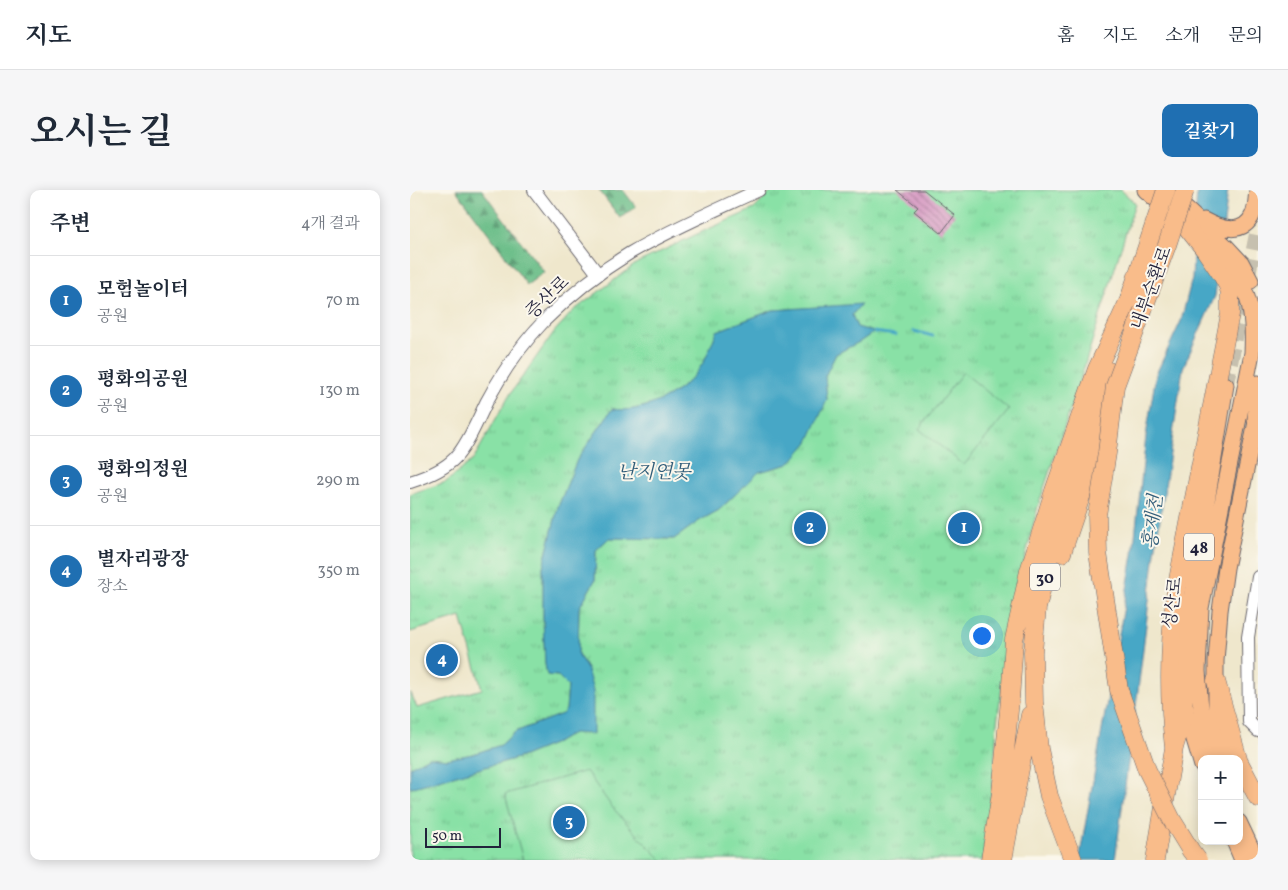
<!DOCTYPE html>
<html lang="ko">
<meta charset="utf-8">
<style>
body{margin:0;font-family:Vollkorn,"Noto Serif KR",serif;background:#f6f6f7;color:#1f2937}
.controls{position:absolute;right:15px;bottom:15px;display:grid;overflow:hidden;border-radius:10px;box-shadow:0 2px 12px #0003}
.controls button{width:45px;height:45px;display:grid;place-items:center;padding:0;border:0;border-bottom:1px solid #e0e1e3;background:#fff;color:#1f2937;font:25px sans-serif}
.scale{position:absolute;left:15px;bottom:12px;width:76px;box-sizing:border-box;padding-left:5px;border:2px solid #22223b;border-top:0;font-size:14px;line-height:18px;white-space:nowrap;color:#22223b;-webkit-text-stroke:4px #fbf7ec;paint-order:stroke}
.you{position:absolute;left:571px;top:445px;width:18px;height:18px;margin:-12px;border:4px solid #fff;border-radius:50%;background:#1a73e8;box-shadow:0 0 0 8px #1a73e833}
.badge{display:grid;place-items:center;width:32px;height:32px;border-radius:50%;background:#1f6fb2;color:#fff;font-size:16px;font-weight:700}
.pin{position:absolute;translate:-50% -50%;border:2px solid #fff;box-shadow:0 1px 5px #0006}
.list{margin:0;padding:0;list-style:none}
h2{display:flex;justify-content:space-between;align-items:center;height:65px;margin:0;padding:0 20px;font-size:21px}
h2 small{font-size:16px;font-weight:400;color:#747a83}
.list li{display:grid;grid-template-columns:32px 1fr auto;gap:15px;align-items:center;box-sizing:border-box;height:90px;padding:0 20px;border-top:1px solid #e0e1e3}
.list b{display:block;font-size:19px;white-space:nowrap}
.list p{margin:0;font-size:16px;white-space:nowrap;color:#747a83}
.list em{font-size:16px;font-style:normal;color:#747a83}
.map{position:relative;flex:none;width:848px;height:670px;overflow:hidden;border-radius:10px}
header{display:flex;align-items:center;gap:30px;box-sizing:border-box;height:70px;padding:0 25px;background:#fff;border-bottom:1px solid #e0e1e3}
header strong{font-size:24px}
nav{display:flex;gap:28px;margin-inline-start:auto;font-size:18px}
.intro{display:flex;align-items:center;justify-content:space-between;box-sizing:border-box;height:120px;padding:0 30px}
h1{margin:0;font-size:35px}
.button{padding:12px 22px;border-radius:10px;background:#1f6fb2;color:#fff;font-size:18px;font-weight:700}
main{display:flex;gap:30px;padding:0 30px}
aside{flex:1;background:#fff;border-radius:10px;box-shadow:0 2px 12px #0003}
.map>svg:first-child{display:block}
.forest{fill:url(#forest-firs);stroke:#487063}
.park{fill:url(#park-tufts);stroke:#568270}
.garden{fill:#89e1a6;stroke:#568270}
.water{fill:#46a7c6;stroke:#346480}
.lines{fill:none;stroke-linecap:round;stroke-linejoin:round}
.stream{stroke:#46a7c6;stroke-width:3}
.building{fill:url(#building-back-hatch)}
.major-tunnel{stroke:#c6c0af;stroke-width:15;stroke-dasharray:15 8;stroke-linecap:butt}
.minor-casing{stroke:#6a676e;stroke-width:14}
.major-casing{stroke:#6a676e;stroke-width:17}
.highway-casing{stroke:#6a676e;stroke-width:19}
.minor{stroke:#fff;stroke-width:12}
.major{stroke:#f9bc8a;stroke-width:15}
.highway{stroke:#f9bc8a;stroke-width:18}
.highway-bridge-casing{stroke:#6a676e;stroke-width:19;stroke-linecap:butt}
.highway-bridge{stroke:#f9bc8a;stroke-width:18}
.labels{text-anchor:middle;stroke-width:4;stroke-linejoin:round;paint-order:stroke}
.shield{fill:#fbf7ec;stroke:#636270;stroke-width:1}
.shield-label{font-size:16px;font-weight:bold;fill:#22223b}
.street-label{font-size:18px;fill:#22223b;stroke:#fbf7ec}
.water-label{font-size:19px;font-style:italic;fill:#325e7a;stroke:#fbf7ec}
</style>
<header>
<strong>지도</strong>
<nav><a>홈</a><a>지도</a><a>소개</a><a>문의</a></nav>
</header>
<div class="intro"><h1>오시는 길</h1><a class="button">길찾기</a></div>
<main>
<aside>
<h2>주변<small>4개 결과</small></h2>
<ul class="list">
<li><span class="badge">1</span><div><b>모험놀이터</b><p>공원</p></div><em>70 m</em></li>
<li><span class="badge">2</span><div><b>평화의공원</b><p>공원</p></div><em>130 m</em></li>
<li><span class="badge">3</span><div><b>평화의정원</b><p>공원</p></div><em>290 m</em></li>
<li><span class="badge">4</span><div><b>별자리광장</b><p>장소</p></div><em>350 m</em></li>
</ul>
</aside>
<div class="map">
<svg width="848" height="670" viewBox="0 0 848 670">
<defs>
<pattern id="forest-firs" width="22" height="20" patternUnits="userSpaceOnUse" patternTransform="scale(1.25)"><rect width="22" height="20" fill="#6ebf8b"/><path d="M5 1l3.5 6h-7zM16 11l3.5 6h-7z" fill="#5a9b73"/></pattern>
<pattern id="park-tufts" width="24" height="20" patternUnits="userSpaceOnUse" patternTransform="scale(1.25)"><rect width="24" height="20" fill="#89e1a6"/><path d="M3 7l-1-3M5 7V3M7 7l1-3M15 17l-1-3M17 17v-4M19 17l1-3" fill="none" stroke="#76c190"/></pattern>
<pattern id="building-back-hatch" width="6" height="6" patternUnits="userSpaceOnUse" patternTransform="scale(1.25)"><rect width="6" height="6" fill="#d89cc4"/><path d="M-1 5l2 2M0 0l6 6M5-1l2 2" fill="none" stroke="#af7fa0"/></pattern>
</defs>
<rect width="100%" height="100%" fill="#fbf7ec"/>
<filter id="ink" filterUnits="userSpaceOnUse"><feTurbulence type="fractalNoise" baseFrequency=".02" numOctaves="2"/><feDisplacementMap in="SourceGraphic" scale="10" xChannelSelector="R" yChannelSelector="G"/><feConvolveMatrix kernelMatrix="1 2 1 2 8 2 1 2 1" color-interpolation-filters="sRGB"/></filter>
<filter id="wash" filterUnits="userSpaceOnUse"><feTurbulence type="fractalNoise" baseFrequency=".0096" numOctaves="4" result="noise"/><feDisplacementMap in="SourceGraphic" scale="20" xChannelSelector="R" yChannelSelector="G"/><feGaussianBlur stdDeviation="1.12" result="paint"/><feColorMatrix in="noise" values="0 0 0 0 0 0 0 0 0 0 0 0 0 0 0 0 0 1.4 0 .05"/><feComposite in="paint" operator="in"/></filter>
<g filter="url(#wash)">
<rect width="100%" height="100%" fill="#efe7cc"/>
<path class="forest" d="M46,0H72L134,82L117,95Z
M189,0H213L226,17L210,28Z"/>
<path class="park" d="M363,0H711L725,13L671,187L628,316L604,412L587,532L584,582L573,670H0V598L111,567L148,552L163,543L177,479L168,464L169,418L185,390L186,360L199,348L264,349L289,331L309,320L349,282L379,274L417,210L415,186L426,164L451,151L463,142L447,137L442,125L450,115L363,120L307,141C301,155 296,171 286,183C268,206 231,224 202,219L167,270L148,317L133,377V428L135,474L137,485L148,486L158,496L156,520L152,524L105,542L91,555L63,564L37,569L19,567L0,577V503H1L7,518L72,499L51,427L0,442V304L36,292L63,270L98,207L144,142L163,121L227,73L287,44L344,19Z"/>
<path class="garden" d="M553,182L599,220L554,275L509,239Z
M176,581L202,617L229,647L252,670H113L95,604Z"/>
<path class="water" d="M787,0H818L805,106L773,178L745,362L728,500L705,670H669L723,365L736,246L746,184L771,131L782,88Z
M451,114L442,125L447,137L464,142L451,151L426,164L415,186L417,210L398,252L379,274L349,282L309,320L289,331L264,349L199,348L186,360L185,390L169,418L168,464L177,479L183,501V544L163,543L148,552L111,567L0,598V577L19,567L37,569L63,564L91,555L105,542L152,524L156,520L158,496L148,486L137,485L135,474L133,428V377L148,317L167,270L202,219C231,224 268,206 286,183C296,171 301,155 307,141L363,120Z"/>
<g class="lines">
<path class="stream" d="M504,141L523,146
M464,142L486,145"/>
</g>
<g id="blocks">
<path class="building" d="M487,0H514L545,25L531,43L504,21L508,17Z"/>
</g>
</g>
<g filter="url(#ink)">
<use href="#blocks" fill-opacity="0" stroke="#6a676e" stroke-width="1"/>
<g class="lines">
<path class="major-tunnel" d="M816,195L848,37"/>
<g class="minor-casing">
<path id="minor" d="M124,0L188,84
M0,292C16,287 34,280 46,267C59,252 68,229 77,211C92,183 112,154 134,131C160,105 189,82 220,63C261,39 306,20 349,0
M848,387L838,447L839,532L848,541"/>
</g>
<g class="major-casing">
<path id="major" d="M735,0L759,21
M756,0L817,57L831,72L841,91
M794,30C810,39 834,46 843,24C846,17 846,8 847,0
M793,51C835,88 845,107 842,163L791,418L788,481L790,507L792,530L800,569
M845,230L848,193
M815,569L806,527V471L810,421L816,378L848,222
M792,576L775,519L777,433L816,195
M829,632L847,670
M824,651L832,670"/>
</g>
<g class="highway-casing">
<path id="highway" d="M652,363L686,262L696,228
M806,491L828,569
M764,558C758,505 759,452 766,400L820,124V103L818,96L812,85L795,60L775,35
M829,572L848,608
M580,670L591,603L600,510L604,450L619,381L644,301L687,179L719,110
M593,670L620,525
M663,670L639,606L629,559L624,512L623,462L627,418L643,350L699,181
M745,670L764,558L775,519"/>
</g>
<use href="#minor" class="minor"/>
<use href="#major" class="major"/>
<use href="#highway" class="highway"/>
<g class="highway-bridge-casing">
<path id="highway-bridge" d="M775,0L757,55L705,196L697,263L687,325L688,363L709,500L737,580L762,630L781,661L788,670
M719,110L756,0"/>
</g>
<use href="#highway-bridge" class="highway-bridge"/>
</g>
</g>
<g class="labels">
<g class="shield">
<rect x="774" y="343.5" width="30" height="27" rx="4"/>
<rect x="620" y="373.5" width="30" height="27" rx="4"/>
</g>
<g class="shield-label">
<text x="789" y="363">48</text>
<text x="635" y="393">30</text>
</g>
<g class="street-label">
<text transform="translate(741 98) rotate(-70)" y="6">내부순환로</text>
<text transform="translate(137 107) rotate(-44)" y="6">증산로</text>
<text transform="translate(762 413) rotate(-83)" y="6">성산로</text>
</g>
<g class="water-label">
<text x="244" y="288">난지연못</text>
<text transform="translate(742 332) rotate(-84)" y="7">홍제천</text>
</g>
</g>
</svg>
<div class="controls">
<button>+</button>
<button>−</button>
</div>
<div class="scale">50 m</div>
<div class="you"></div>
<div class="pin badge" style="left:554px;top:338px">1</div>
<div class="pin badge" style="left:400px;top:338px">2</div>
<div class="pin badge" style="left:159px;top:632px">3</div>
<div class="pin badge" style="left:32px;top:470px">4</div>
</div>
</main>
